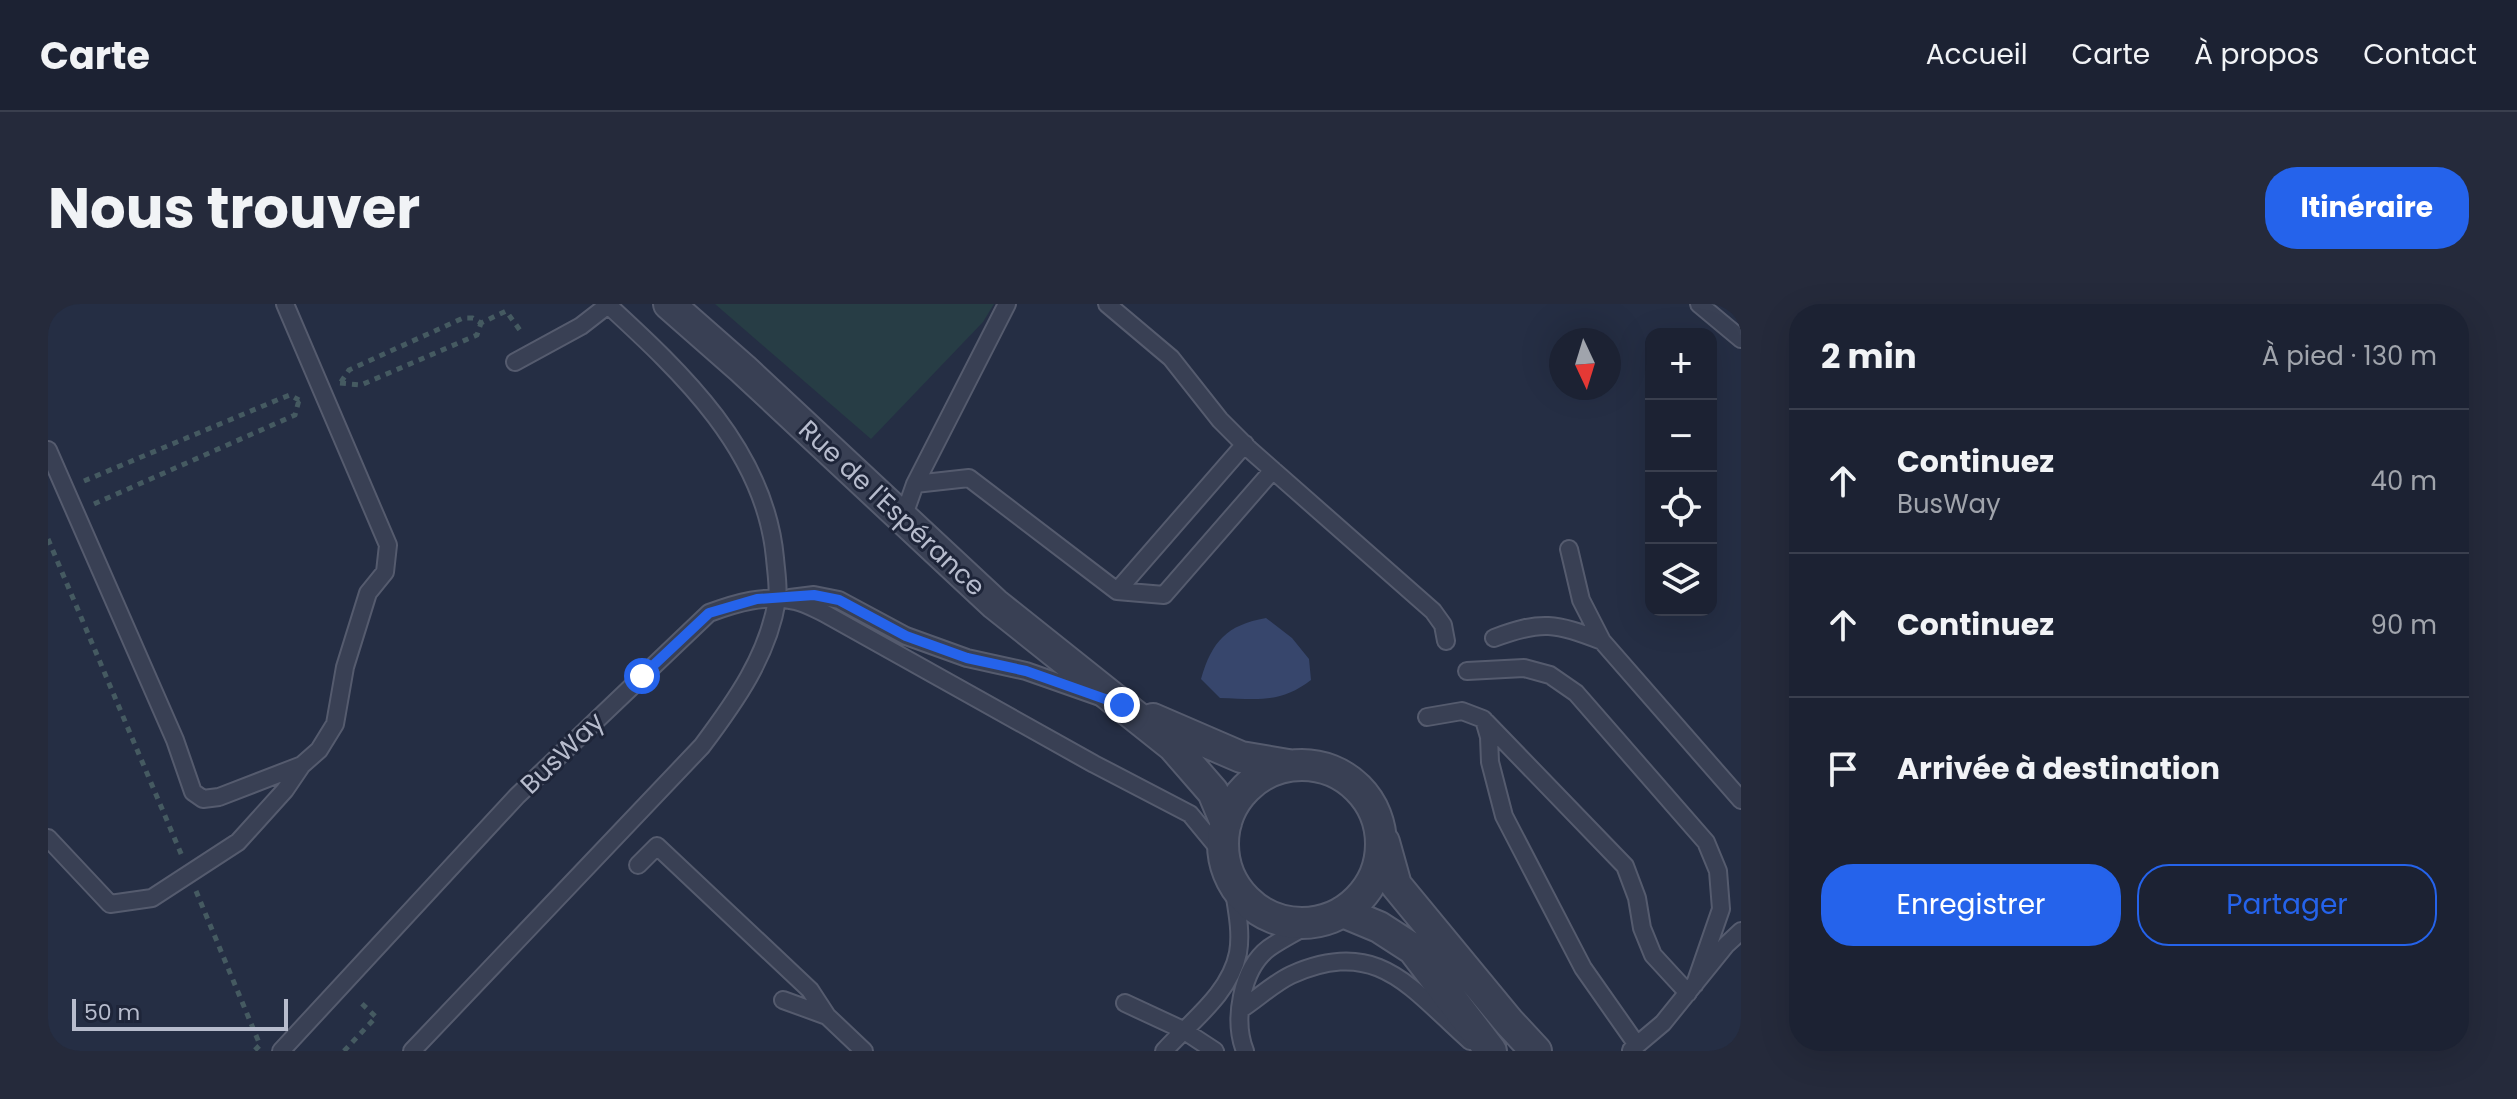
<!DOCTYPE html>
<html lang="fr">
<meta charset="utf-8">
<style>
body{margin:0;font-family:Poppins,sans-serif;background:#252a3b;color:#f1f3f6}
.controls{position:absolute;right:24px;top:24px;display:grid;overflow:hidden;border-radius:16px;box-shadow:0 8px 32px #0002}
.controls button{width:72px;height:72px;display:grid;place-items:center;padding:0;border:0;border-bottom:2px solid #3a3f4e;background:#1c2233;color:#f1f3f6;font:40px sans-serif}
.compass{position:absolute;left:1501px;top:24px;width:72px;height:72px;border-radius:50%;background:#1c2233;box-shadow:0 8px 32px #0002;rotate:176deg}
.scale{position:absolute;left:24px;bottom:20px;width:216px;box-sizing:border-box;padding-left:8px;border:4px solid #b7bccd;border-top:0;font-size:22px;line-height:28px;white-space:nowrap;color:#b7bccd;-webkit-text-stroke:6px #1e2539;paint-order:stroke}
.stop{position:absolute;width:24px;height:24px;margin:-18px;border:6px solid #2563eb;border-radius:50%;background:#fff}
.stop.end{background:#2563eb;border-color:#fff;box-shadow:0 2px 8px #0008}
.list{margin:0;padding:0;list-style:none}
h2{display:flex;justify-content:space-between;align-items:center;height:104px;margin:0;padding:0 32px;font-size:34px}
h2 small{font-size:26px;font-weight:400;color:#a0a4ac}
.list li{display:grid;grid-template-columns:52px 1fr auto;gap:24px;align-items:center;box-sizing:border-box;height:144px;padding:0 32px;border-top:2px solid #3a3f4e}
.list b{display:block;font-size:30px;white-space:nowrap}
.list p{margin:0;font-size:26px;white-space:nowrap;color:#a0a4ac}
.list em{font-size:26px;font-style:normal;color:#a0a4ac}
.actions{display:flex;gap:16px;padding:24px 32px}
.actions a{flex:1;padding:18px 0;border:2px solid #2563eb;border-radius:32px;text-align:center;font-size:28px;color:#2563eb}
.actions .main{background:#2563eb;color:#fff}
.icon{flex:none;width:44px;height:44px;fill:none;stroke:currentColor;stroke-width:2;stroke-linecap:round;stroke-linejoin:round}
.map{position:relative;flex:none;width:1693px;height:747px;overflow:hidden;border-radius:32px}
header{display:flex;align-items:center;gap:48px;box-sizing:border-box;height:112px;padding:0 40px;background:#1c2233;border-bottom:2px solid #3a3f4e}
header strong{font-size:38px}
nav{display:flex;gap:44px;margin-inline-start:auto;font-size:28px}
.intro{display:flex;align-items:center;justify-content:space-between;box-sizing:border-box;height:192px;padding:0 48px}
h1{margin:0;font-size:56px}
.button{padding:20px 36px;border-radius:32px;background:#2563eb;color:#fff;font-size:28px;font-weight:700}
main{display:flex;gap:48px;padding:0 48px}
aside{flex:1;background:#1c2233;border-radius:32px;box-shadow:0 8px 32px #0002}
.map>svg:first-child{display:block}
.green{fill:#273d45}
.water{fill:#37466c}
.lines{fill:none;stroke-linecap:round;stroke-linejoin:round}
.service-casing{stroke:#555b6e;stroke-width:20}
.minor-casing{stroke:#555b6e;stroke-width:34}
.path{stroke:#455a61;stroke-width:5;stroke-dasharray:6 6;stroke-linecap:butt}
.service{stroke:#394054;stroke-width:16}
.minor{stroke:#394054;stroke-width:30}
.route{stroke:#2563eb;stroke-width:10}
.labels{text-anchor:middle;stroke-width:6;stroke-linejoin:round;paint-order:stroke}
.street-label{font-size:26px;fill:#b7bccd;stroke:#1e2539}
</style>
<header>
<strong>Carte</strong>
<nav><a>Accueil</a><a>Carte</a><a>À propos</a><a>Contact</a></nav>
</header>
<div class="intro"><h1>Nous trouver</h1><a class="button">Itinéraire</a></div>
<main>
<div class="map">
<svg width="1693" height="747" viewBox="0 0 1693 747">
<rect width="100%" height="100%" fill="#252e44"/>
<path class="green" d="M667,0H946L935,18L823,135Z"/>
<path class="water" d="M1218,314L1244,334L1261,355L1263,376C1232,400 1209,395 1172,394L1153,375C1164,337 1179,321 1218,314Z"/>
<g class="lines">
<g class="service-casing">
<path id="service" d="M1059,0L1123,54L1172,116L1201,145L1385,307L1395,321L1398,337
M1651,0L1693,35
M467,58L533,22L560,1
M0,146L127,436L145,488L155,495L171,493L254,461L271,446L287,420L297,363L320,289L337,268L340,241L237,0
M867,180L921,174L1069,287L1116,291L1225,166
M855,214L867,180L959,0
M1069,287L1197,140
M742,294L766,291L791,296L858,332L919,354L978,367L1052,393
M1446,334C1494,316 1507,319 1554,337L1533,296L1521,245
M1554,337L1693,496
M1419,367L1476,364L1502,371L1528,389L1658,538L1670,567L1673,605L1647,680
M1379,413L1414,407L1435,415L1577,562L1589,594L1594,624L1605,651L1640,689
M1436,416L1441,433L1442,458L1456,512L1535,664L1589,741
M0,534L62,600L104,594L190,538L237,486L254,461
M590,561L609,542L762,686L779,712L735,696
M1077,699L1135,726L1167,747
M1192,706C1209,695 1226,679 1243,671C1330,632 1362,684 1422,737
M779,712L816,747
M1583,746L1615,719L1678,641L1693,627
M233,747L469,492L661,309C688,299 718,290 747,297C757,299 767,305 776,309L1046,460L1142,510L1175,550
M364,747L654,442C687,398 720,352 729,296C731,283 728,267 727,254C717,146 634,69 559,0
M1116,747C1142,718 1182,690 1190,649C1194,627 1188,602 1185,581
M1197,747C1185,717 1193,665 1221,644C1234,635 1250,627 1264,619"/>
</g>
<g class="minor-casing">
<path id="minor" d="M621,0L695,65L947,300L1125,442L1165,488L1178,519
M1105,415L1193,453L1240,461
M1175 540a79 79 0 1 1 158 0a79 79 0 1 1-158 0Z
M1336,538L1348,581L1461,718L1488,747
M1295,608L1331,623L1365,645L1443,747"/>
</g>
<path class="path" d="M293,78L301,66L415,14H425L433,19L458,7L474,29
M292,79L313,81L429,31L433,19
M36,177L234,94L242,91L251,96L255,94
M46,200L247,111L251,96
M0,235L134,552
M148,587L212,741L206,747
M296,747L328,713L310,696"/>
<use href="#service" class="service"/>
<use href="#minor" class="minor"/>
</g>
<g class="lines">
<path class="route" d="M594,372L661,309L709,295L766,291L791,296L858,332L919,354L978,367L1074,401"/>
</g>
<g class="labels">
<g class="street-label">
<text transform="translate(844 204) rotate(43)" y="9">Rue de l'Espérance</text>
<text transform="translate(514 449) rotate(-44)" y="9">BusWay</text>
</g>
</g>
</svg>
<div class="controls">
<button>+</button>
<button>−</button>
<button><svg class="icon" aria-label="locate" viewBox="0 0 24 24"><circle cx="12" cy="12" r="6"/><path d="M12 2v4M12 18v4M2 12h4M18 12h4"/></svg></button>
<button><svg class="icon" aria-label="layers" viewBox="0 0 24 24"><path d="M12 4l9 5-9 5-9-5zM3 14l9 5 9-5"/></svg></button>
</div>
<svg class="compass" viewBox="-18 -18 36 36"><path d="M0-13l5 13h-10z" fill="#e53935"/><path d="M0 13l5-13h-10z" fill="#a0a4ac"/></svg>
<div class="scale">50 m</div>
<div class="stop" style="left:594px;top:372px"></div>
<div class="stop end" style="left:1074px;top:401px"></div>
</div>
<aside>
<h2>2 min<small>À pied · 130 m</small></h2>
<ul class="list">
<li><svg class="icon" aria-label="ahead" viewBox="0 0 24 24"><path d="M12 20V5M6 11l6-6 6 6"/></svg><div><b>Continuez</b><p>BusWay</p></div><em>40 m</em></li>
<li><svg class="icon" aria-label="ahead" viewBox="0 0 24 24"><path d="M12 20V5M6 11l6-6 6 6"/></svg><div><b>Continuez</b></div><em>90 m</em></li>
<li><svg class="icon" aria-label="arrive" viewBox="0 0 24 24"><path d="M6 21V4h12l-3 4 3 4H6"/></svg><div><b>Arrivée à destination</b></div></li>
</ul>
<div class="actions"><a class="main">Enregistrer</a><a>Partager</a></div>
</aside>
</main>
